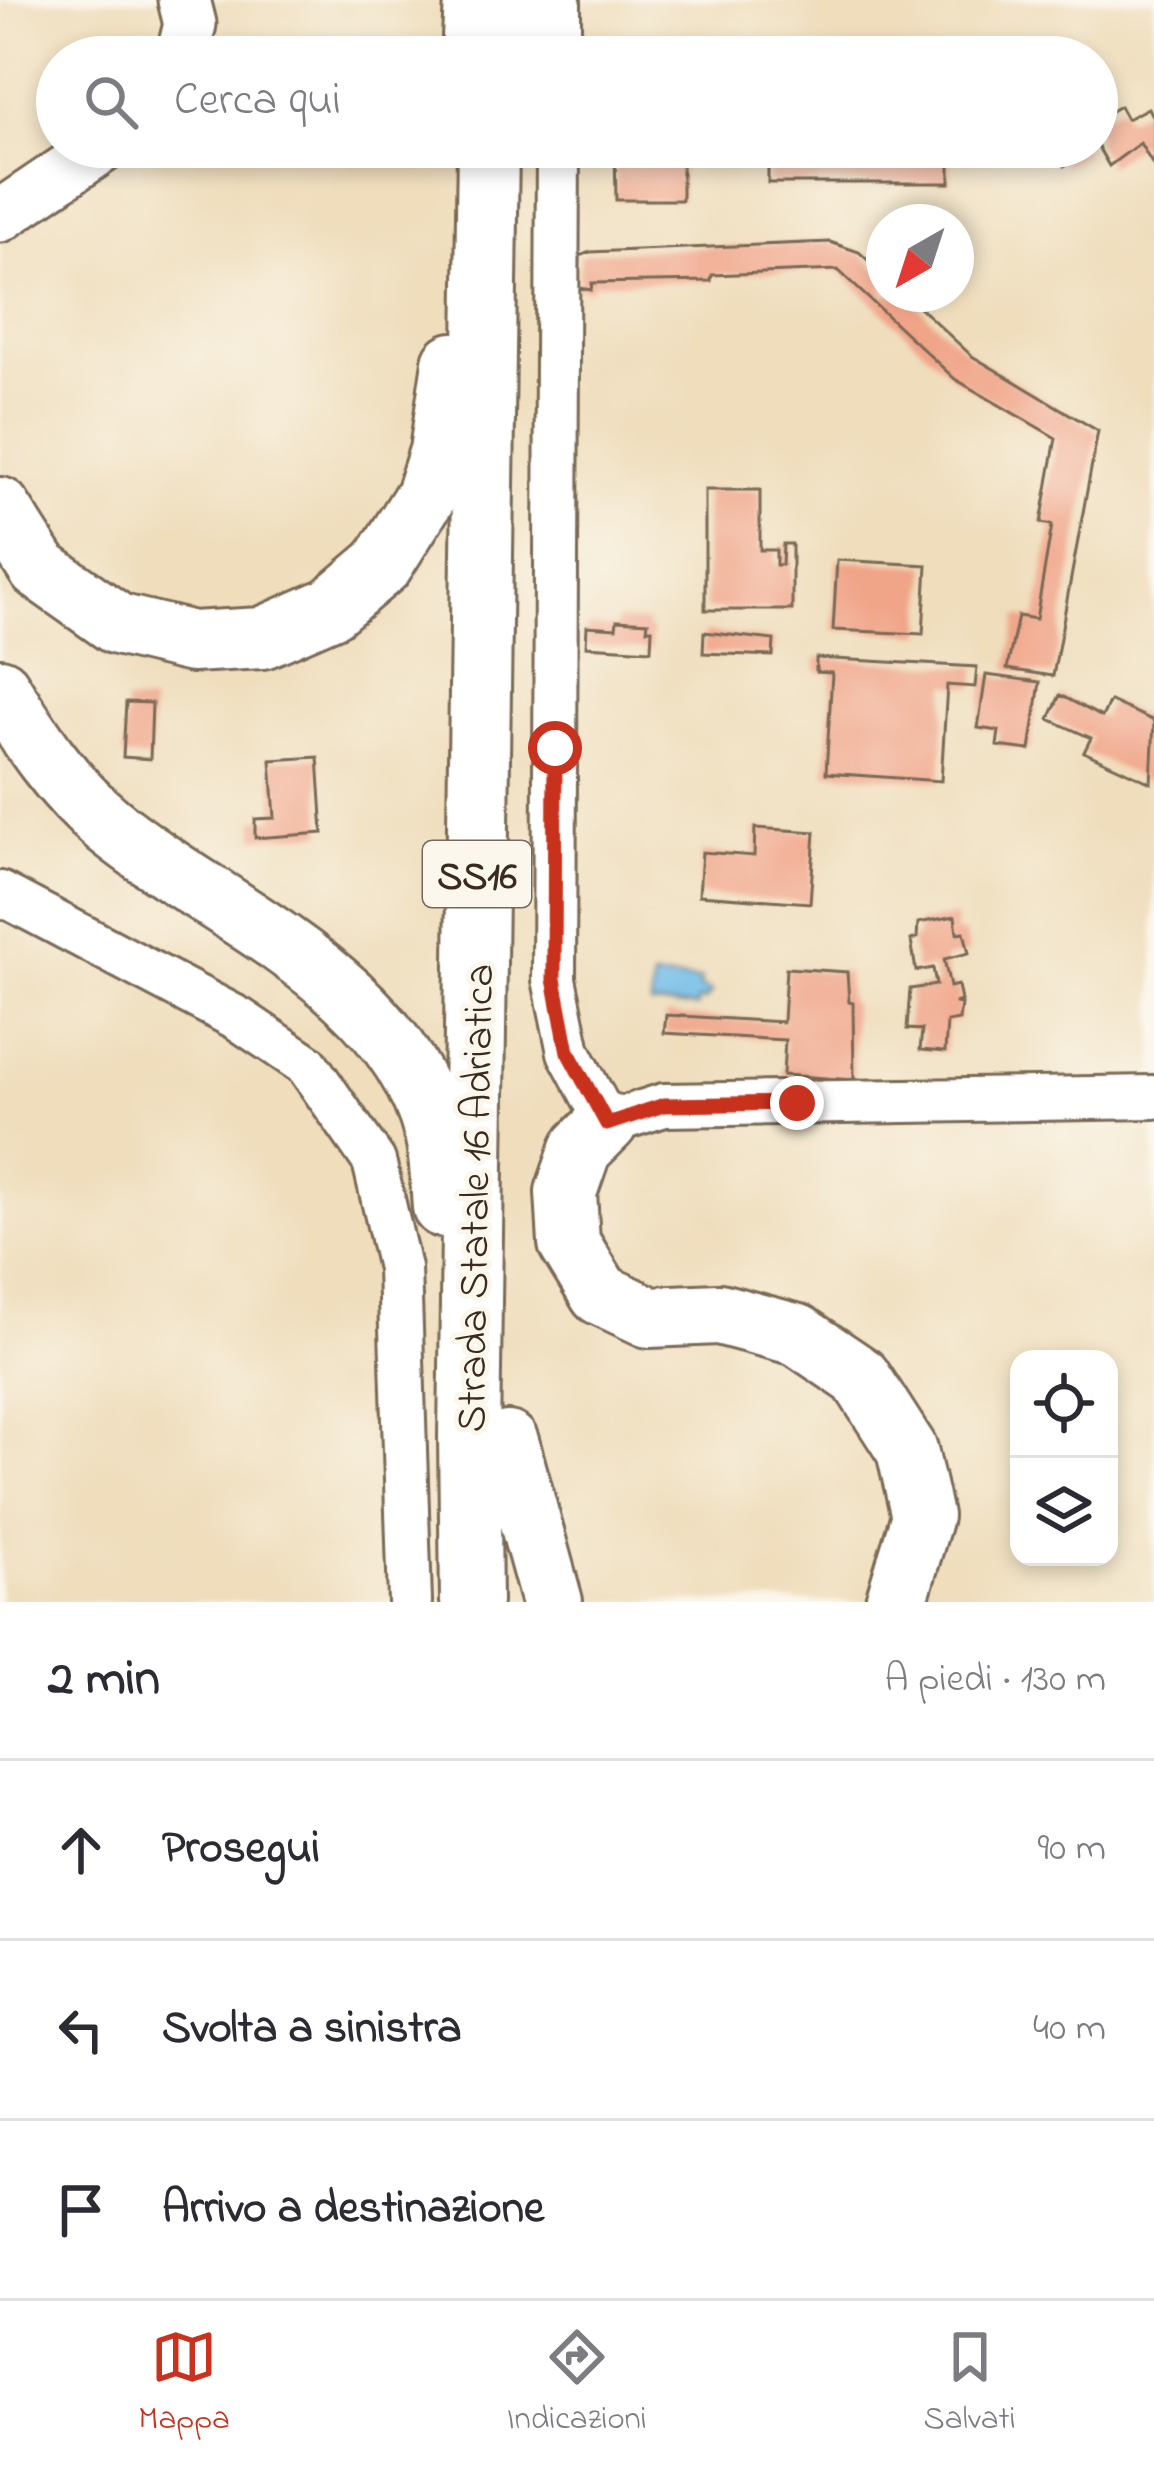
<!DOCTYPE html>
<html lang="it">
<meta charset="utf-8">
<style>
body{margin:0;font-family:"Indie Flower",sans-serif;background:#f7f7f7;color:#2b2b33}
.controls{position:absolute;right:36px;bottom:36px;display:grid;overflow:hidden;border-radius:24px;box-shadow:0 6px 18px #0003}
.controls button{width:108px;height:108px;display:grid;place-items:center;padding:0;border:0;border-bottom:3px solid #e1e1e2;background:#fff;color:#2b2b33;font:60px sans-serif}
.compass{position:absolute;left:866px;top:204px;width:108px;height:108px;border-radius:50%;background:#fff;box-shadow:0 6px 18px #0003;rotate:219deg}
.stop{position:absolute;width:36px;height:36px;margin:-27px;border:9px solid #c8321e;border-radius:50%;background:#fff}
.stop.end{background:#c8321e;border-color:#fff;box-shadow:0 3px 12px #0008}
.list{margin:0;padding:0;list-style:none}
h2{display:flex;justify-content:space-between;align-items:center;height:156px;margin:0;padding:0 48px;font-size:51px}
h2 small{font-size:39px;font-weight:400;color:#7c7c81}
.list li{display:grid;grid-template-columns:78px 1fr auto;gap:36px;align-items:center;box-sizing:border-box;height:180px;padding:0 48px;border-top:3px solid #e1e1e2}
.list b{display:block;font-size:45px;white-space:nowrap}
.list em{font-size:39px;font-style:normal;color:#7c7c81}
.icon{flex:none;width:66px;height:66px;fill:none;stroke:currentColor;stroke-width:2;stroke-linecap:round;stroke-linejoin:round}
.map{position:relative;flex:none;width:1154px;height:1602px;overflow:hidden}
.search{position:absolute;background:#fff;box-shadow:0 6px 18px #0003;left:36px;right:36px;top:36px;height:132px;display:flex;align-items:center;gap:30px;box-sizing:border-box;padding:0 42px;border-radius:66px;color:#7c7c81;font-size:45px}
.sheet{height:696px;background:#fff}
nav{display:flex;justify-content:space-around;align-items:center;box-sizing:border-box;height:168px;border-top:3px solid #e1e1e2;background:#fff;font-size:33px;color:#7c7c81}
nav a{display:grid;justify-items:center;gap:6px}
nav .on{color:#c8321e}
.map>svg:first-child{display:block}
.water{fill:#6dbae7;stroke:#547282;stroke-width:3}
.building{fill:#f0a488}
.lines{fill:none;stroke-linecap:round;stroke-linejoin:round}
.minor-casing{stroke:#7a6955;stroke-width:48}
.major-casing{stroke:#7a6955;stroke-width:57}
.highway-casing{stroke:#7a6955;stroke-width:66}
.minor{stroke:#fff;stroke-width:42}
.major{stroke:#fff;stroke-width:51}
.highway{stroke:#fff;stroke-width:60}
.route{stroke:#c8321e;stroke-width:15}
.labels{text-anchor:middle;stroke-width:10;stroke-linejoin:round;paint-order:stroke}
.shield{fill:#fbf7ec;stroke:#75685c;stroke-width:3}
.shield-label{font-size:39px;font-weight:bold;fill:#3b2a1e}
.street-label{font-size:42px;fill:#3b2a1e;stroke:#fbf7ec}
</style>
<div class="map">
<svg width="1154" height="1602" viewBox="0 0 1154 1602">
<rect width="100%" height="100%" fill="#fbf7ec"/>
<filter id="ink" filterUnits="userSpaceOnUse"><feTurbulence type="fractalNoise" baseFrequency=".00833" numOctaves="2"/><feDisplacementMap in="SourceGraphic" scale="24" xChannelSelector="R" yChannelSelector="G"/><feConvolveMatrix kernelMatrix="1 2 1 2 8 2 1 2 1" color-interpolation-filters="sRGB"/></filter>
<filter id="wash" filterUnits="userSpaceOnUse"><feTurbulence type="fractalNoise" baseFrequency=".004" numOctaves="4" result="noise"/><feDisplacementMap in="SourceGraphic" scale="48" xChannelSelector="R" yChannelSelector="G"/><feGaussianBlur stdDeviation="2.7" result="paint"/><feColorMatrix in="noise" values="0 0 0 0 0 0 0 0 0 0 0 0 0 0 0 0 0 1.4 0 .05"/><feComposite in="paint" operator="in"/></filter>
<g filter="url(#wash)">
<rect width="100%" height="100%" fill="#efddbb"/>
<path class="water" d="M653,978L701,980L699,987L712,992L705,1001L698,1000L697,1007L651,1005Z"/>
<g id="blocks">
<path class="building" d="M1120,106L1127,119L1148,108L1151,114L1154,112V167L1140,143L1109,166L1097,145V111L1103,108L1106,114Z
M615,147H682V200H616Z
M768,147H950V183H768Z
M1054,147H1089L1083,151L1085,154L1064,166Z
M830,242L859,252L884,275V294H905L972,356L1098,431L1053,676L1007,669L1018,616L1036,619L1052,525L1041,523L1056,438L955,379L838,270L712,275L711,281L592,283L591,290L579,288L580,256L590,252Z
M705,490H760V550H776V565H782L783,544H792V610H705Z
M837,560L927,565L923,634L833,630Z
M617,620L648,622L647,629H652L651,650L586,646L587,626L616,628Z
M704,632L774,640L773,656L703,653Z
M816,658L977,667L975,687L947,685L941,781L826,773L832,673L816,672Z
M986,675L1040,682L1030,750L997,746L999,731L978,728Z
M1060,695L1102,717L1110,701L1154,721L1151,783L1084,752L1091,738L1049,719Z
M126,702L152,703L150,759L123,757Z
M318,757L323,833L255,838V819L275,818L271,760Z
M755,828L815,832L810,903L699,895L702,852L754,856Z
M955,916L957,933L964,932L969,953L944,959L950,987L958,985L961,1001L955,1003L961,1004L959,1020L947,1022L945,1052L920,1050L922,1030L907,1029L910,989L936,985L933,968L916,971L911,940L917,938L918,923Z
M786,968L847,972L849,1002L853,1003L854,1080L783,1075L785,1040L664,1033L666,1015L783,1022Z"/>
</g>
</g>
<g filter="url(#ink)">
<use href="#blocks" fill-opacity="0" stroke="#7a6955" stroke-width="3"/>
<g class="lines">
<g class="minor-casing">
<path id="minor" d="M559,57V0
M558,147L554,979L569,1052L607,1123L664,1105L1154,1097
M0,893L239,1019L307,1065L374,1161L399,1268L410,1602"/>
</g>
<g class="major-casing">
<path id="major" d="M182,57L190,24L184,0
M0,216L102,147"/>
</g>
<g class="highway-casing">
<path id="highway" d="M472,57L475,0
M516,57V0
M0,508L39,569L117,624L192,642L262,638L331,608L382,565L426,495L440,451L453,363
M0,689C30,738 63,788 108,825C220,916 396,980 435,1134C441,1157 441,1183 443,1207
M607,1123L581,1149L566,1192L569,1243L600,1294L649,1317L719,1314L798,1335L860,1377L907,1450L922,1516L896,1602
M508,1442L552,1602
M471,1602L469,1437L488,147"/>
</g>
<use href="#minor" class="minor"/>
<use href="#major" class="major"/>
<use href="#highway" class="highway"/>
</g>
</g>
<g class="lines" filter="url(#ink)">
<path class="route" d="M555,748L554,979L568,1052L607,1124L664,1105L797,1103"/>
</g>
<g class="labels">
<rect class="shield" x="423" y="841" width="108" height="66" rx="9"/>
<g class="shield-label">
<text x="477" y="888">SS16</text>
</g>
<g class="street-label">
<text transform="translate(473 1198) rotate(-89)" y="15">Strada Statale 16 Adriatica</text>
</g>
</g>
</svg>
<div class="controls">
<button><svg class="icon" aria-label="locate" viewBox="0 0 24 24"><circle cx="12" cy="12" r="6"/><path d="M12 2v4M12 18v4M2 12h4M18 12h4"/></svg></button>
<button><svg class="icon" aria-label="layers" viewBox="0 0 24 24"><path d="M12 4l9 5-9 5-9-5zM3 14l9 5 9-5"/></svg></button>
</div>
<svg class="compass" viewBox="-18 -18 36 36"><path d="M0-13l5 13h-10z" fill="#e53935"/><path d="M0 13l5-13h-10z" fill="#7c7c81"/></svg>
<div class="stop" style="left:555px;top:748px"></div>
<div class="stop end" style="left:797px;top:1103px"></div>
<div class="search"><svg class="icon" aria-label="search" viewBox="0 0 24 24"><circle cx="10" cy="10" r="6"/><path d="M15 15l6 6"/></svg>Cerca qui</div>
</div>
<section class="sheet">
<h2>2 min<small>A piedi · 130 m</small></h2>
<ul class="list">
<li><svg class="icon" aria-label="ahead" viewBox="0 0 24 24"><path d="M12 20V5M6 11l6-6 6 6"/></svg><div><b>Prosegui</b></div><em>90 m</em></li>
<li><svg class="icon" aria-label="left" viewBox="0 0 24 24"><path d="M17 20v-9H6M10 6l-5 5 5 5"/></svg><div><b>Svolta a sinistra</b></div><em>40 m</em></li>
<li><svg class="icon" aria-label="arrive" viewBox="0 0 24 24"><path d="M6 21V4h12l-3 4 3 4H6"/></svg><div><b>Arrivo a destinazione</b></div></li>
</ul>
</section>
<nav>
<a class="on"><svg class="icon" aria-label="map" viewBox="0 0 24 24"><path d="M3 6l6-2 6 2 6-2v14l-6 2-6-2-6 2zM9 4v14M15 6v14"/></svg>Mappa</a>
<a><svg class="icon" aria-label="directions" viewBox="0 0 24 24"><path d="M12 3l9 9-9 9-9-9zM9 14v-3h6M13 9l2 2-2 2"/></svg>Indicazioni</a>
<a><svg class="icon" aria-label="saved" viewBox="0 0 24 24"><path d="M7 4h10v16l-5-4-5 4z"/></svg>Salvati</a>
</nav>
